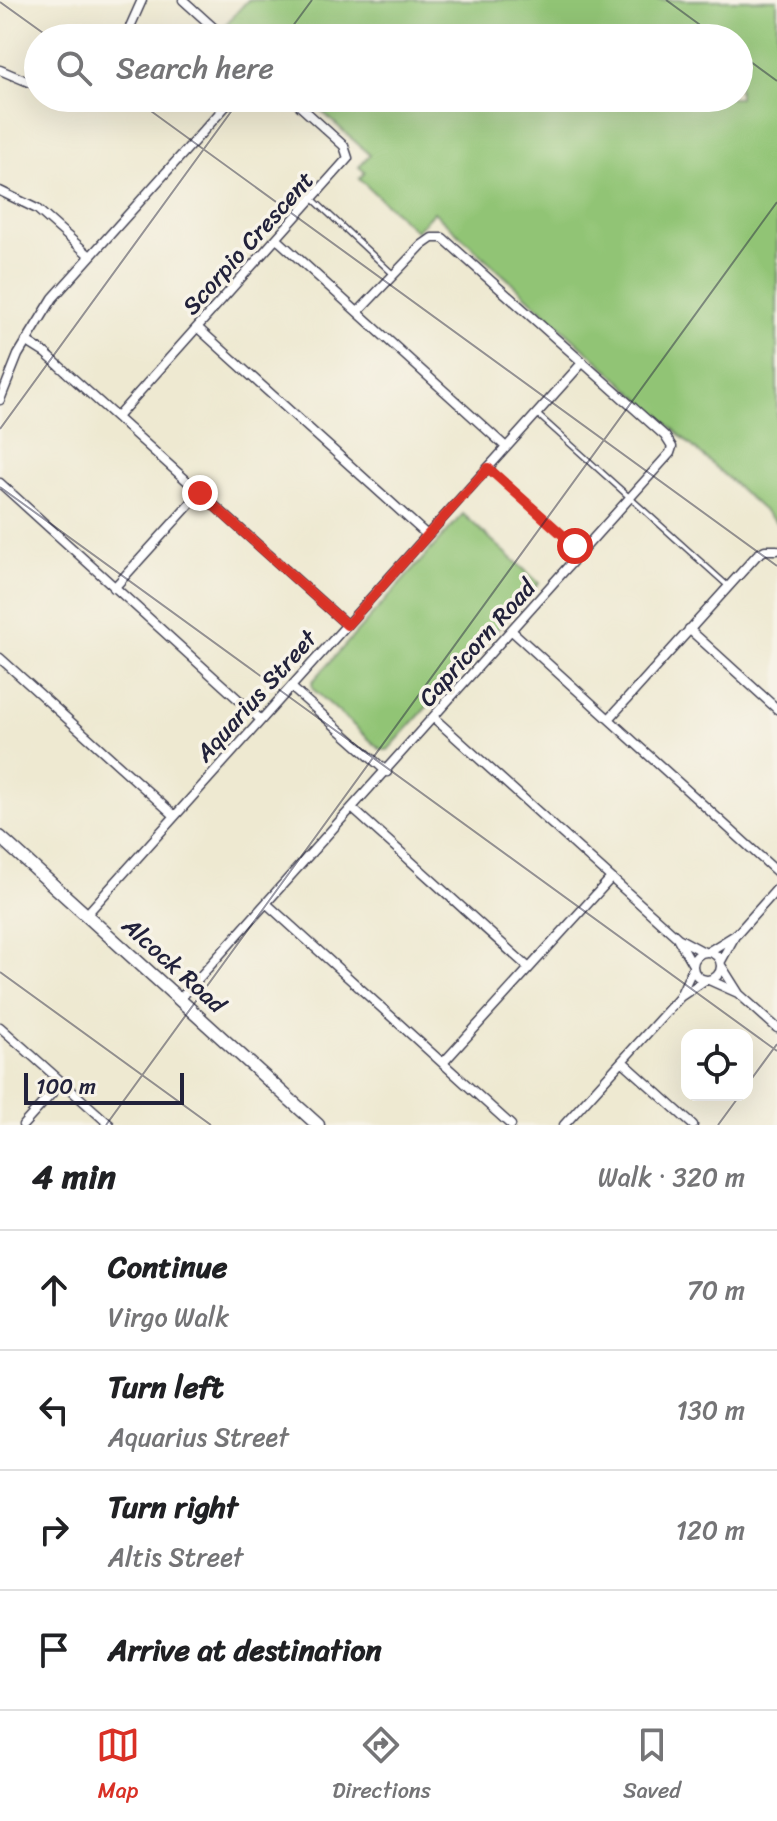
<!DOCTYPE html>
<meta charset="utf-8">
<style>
body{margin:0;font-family:Sriracha,sans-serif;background:#f2f2f2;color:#202124}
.controls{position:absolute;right:24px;bottom:24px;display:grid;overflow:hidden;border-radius:16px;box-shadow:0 8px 32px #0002}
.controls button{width:72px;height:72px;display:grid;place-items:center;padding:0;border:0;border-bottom:2px solid #e0e0e0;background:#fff;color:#202124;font:40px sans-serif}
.scale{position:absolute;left:24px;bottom:20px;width:160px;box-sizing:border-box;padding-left:8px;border:4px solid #22223b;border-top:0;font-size:22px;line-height:28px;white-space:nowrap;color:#22223b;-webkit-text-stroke:6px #f7f3e8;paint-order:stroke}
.stop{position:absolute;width:24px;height:24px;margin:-18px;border:6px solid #d93025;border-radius:50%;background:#fff}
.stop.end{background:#d93025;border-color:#fff;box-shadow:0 2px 8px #0008}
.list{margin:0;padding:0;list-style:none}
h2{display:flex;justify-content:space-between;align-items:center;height:104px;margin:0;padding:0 32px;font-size:34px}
h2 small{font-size:26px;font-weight:400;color:#757577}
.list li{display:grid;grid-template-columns:52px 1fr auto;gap:24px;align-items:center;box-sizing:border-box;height:120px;padding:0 32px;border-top:2px solid #e0e0e0}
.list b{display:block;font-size:30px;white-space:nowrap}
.list p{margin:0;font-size:26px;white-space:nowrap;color:#757577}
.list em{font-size:26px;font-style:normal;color:#757577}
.icon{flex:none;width:44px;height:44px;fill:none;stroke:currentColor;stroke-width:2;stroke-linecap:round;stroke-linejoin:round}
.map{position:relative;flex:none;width:777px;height:1125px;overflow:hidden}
.search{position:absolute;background:#fff;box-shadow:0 8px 32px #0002;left:24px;right:24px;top:24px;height:88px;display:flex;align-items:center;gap:20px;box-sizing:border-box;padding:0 28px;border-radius:44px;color:#757577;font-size:30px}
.sheet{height:584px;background:#fff}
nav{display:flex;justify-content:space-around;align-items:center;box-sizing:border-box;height:112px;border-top:2px solid #e0e0e0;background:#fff;font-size:22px;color:#757577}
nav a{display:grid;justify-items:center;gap:4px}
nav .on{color:#d93025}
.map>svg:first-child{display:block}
.green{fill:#91c475;stroke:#5a7358;stroke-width:2}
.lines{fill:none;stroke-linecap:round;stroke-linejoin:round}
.lane-casing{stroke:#414052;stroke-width:7}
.street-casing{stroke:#414052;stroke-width:11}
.secondary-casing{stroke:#414052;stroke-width:15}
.lane{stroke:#fff;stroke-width:4}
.street{stroke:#fff;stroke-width:8}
.secondary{stroke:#fff;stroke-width:12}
.route{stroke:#d93025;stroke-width:10}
.ticks{fill:none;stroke:#22223b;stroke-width:2;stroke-opacity:0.45}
.labels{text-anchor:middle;stroke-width:7;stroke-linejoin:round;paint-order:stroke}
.street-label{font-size:24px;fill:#22223b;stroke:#f7f3e8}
</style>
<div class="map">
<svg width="777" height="1125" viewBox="0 0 777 1125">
<rect width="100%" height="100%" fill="#f7f3e8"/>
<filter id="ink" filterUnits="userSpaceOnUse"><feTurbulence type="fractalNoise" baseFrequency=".0125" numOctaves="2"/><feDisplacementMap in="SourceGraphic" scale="16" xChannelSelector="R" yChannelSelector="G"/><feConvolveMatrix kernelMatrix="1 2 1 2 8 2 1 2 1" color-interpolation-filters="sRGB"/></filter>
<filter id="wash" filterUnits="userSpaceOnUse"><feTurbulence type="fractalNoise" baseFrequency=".006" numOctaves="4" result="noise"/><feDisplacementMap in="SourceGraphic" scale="32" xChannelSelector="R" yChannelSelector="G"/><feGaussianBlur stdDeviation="1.8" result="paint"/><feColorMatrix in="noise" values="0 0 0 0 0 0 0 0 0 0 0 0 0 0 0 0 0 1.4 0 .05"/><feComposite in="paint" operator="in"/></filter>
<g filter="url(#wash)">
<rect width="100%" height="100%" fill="#eee9d1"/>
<path class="green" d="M248,0H777V523L434,212L416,231L359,179L365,172L359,167L370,155L307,98H739V38H241L226,24Z
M463,514L539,583L388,750H381L313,689L312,682Z"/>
</g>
<g filter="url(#ink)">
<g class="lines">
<g class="lane-casing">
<path id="lane" d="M314,200L394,275
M537,414L728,586
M490,469L581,551"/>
</g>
<g class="street-casing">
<path id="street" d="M183,0L225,38
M125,38L142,0
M0,70L38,86
M65,98H81
M0,191L37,209L90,256
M278,240L506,447
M198,328L427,535
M26,341L45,353L347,625
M0,400L18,355L53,298L233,98
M117,417L348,158L344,146L291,98
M0,483L261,720
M114,588L200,493
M689,629L777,709
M513,632L777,872
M0,658L175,816
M291,687L387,772
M435,719L678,938L704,952
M609,719L757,555L765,550H777
M353,809L529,968
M267,904L511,1125
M86,915L583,362
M678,939L693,965
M693 966a14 14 0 1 1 28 0a14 14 0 1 1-28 0Z
M708,952L737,934L777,889
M721,961L736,934
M722,967L739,994L777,1028
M709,980L738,993
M680,996L693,968
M180,999L670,453L672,447L665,436L443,238H432L422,245L358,312
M0,1027L110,1125
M622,1061L693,1125
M443,1063L611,878
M23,1125L62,1082
M564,1125L680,997L705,980"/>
</g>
<g class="secondary-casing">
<path id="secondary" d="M0,837L318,1125"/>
</g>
<use href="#lane" class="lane"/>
<use href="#street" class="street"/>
<use href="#secondary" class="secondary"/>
</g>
</g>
<g class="lines" filter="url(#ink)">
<path class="route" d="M200,493L347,625L488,468L575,546"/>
</g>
<path class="ticks" d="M666,0L718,38M0,2L50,38M284,38L312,0M739,53L777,81M133,98L777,566M0,429L241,98M0,487L777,1051M0,972L211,1125M747,1085L777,1044M106,1125L777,202M718,1125L740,1095"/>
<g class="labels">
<g class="street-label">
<text transform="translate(248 243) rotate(-48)" y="8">Scorpio Crescent</text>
<text transform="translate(477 643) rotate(-48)" y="8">Capricorn Road</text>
<text transform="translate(256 696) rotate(-48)" y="8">Aquarius Street</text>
<text transform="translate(174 965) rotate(42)" y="8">Alcock Road</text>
</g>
</g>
</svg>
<div class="controls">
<button><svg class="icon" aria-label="locate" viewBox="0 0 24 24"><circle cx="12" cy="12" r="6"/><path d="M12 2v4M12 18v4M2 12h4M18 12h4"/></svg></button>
</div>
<div class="scale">100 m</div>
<div class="stop" style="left:575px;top:546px"></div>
<div class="stop end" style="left:200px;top:493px"></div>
<div class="search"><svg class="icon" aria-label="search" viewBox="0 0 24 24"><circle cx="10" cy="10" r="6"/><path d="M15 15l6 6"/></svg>Search here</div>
</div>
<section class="sheet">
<h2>4 min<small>Walk · 320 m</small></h2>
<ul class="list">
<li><svg class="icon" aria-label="ahead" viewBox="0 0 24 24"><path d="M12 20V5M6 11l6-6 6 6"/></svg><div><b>Continue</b><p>Virgo Walk</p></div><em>70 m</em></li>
<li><svg class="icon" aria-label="left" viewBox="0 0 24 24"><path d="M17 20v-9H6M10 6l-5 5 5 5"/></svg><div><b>Turn left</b><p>Aquarius Street</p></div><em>130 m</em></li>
<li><svg class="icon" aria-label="right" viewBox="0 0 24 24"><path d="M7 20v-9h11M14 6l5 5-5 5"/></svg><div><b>Turn right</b><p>Altis Street</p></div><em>120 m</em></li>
<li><svg class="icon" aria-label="arrive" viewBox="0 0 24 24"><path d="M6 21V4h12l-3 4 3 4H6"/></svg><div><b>Arrive at destination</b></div></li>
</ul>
</section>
<nav>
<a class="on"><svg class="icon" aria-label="map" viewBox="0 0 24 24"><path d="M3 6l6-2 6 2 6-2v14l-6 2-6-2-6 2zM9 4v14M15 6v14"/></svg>Map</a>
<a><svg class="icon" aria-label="directions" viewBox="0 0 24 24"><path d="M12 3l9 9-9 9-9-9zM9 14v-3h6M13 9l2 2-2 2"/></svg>Directions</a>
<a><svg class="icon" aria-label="saved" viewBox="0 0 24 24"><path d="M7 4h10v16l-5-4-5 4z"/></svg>Saved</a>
</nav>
